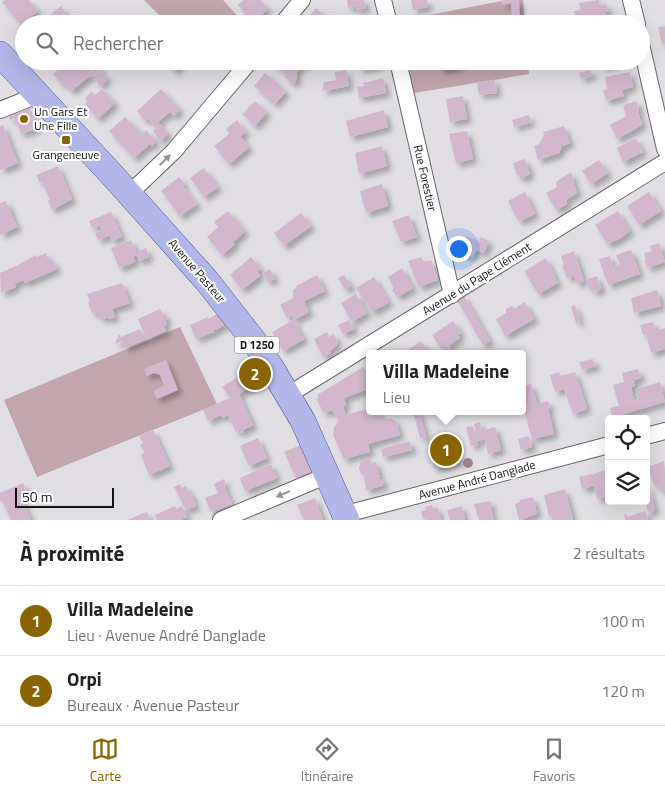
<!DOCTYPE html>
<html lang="fr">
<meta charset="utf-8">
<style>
body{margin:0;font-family:"Titillium Web",sans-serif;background:#f2f2f2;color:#222}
.controls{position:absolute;right:15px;bottom:15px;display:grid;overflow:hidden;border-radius:5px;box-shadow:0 5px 20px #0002}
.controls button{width:45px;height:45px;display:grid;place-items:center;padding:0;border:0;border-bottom:1px solid #e0e0e0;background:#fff;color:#222;font:25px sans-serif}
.scale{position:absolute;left:15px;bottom:12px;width:99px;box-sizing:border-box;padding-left:5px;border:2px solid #131314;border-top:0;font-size:14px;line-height:18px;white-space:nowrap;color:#131314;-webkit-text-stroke:4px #fff;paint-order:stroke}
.you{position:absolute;left:458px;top:248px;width:18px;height:18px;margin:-12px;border:4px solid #fff;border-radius:50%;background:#1a73e8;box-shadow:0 0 0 8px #1a73e833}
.badge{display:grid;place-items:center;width:32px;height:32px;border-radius:50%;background:#896502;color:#fff;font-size:16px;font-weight:700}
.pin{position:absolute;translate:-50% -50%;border:2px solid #fff;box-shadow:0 1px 5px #0006}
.popup{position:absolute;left:366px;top:350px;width:160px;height:65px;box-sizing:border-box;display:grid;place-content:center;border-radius:5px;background:#fff;filter:drop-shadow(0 1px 4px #0005);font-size:16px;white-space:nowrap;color:#767676}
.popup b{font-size:19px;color:#222}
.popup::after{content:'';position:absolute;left:50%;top:100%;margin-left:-10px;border:10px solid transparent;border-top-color:#fff}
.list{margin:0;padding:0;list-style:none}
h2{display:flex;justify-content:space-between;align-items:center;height:65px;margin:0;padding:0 20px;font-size:21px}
h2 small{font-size:16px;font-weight:400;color:#767676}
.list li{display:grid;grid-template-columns:32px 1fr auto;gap:15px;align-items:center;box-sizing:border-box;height:70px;padding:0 20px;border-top:1px solid #e0e0e0}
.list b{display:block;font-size:19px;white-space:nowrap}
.list p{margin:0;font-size:16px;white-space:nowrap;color:#767676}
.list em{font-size:16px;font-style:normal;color:#767676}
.icon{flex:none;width:28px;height:28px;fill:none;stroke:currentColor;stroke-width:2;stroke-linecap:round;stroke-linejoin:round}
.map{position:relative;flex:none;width:665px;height:520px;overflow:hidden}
.search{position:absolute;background:#fff;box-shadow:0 5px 20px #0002;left:15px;right:15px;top:15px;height:55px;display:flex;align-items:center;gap:12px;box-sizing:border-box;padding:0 18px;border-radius:28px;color:#767676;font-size:19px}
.sheet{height:205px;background:#fff}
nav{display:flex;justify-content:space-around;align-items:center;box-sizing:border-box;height:70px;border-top:1px solid #e0e0e0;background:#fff;font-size:14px;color:#767676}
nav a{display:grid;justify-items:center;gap:2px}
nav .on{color:#896502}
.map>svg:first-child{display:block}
.green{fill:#c1a6ad}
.building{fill:#d3b8cd;filter:url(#shadow)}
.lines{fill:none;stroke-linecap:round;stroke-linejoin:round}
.street-casing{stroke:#676569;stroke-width:18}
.primary-casing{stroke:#595d95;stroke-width:26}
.street{stroke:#fff;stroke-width:16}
.primary{stroke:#b2b6e9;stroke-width:25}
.tree{fill:#9f838d}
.oneway{fill:#959595}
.poi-dot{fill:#896502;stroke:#fff;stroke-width:2}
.labels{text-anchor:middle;stroke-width:4;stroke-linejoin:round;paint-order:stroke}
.shield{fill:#fff;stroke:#5a5a5a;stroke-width:1}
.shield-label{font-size:11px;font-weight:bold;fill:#131314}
.poi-label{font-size:12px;fill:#131314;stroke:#fff;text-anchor:start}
.street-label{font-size:12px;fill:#131314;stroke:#fff}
</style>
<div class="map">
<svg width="665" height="520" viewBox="0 0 665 520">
<defs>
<filter id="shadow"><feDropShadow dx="4.5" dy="4.5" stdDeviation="2.5" flood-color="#0004"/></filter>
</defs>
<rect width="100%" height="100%" fill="#e0dee2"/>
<path class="green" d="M144,0H223L245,24H168Z
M507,0H523L525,24H399L398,21Z
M407,61H528L529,74L414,93Z
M180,327L217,404L37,477L4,400Z"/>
<path class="building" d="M5,0H29L38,11L21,25L2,2Z
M244,0H260L268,9L253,23L238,5Z
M347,0H364L366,8L357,10L356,6L348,8Z
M411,0H427L428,7L413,10Z
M506,0H519L520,18L512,19L511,3L502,5L501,1Z
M599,0L600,6L607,4L608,11L605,12L606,18L609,17L611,24H580L579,18H576L574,11L581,10L579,3Z
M61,6L66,13L53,24H50L46,18Z
M316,8L334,24H303Z
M665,26V44L662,45L658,27Z
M68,61H82L89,73L99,65L102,69L92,77L91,75L71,91L64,83L62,85L53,74Z
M164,61H183L175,71Z
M277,61H308L304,66L302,64L296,73L297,79L294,84L284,77L287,74L274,64Z
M364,61H378V66L359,69L358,64L364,63Z
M438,61H459L460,66L440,70Z
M600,61H617V63L602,67Z
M346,70L349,86L322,91L324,82L336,80L335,72Z
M590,70L592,75L581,79L579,73Z
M102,72L108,79L100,86L95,79Z
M630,72L633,87L622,90L624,96L606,101L603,90L607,89L605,77Z
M265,73L286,91L275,104L254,86Z
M383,78L386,93L359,98L357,87L364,86L363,83Z
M495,80L497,93L479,95L477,83Z
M102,89L115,103L98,119L85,104L87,102L85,98L91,92L95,95Z
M161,89L180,110L174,116L170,112L158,122L168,134L160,141L153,131L156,128L148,118L145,121L137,111Z
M463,96L467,119L450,122L446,99Z
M255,101L267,112L255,126L242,114Z
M637,101L640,120L641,119L642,125L617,139L610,125L626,116L623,105Z
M30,108L38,128L21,134L15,118L10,120L9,116Z
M384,110L388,127L350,137L346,121Z
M529,115L531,122L514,127L512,120Z
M125,117L142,134L146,130L156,142L152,146L150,144L134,158L109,131Z
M237,120L246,132L240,136L249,147L229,164L214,146L229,134L226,129Z
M3,125L18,163L0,170V126Z
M564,126L570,143L562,146L559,153L538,160L534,146L539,144L544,135L543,132Z
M467,131L473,159L456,163L449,134Z
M636,138L643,152L623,162L617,148Z
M382,146L387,166L359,174L355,153Z
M525,159L530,174L521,179L519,175H517L513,163Z
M599,160L608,173L591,184L582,171Z
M58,166L72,199L52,210L48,201L50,200L42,181L40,183L36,175Z
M204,168L218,187L204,197L190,178Z
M571,172L577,193L566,200L567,204L556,210L546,193L557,187L556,182Z
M179,177L185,184L181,187L182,188L184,187L197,204L180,216L167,199L171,196L170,194L166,197L161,191Z
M382,184L388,206L366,213L360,191Z
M525,192L535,214L520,221L516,217L508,201Z
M649,192L661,211L639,225L627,206Z
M6,201L17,227L0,235V203Z
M228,211L245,231L233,242L235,244L222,255L207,237L218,227L214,222Z
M618,211L630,231L619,239L607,244L595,225Z
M111,212L122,237L112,241L110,235L98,240L95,233L102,230L100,225L92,228L89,221Z
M301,213L311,226L284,246L274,233Z
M409,215L417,237L401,242L392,221Z
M466,236L479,241L481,237L489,241L484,253L476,250L473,257L467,254L466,257L460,255L466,242L463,241Z
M131,240L136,252L146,248L149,257L139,261L137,255L133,257L135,262L119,268L111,248Z
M659,243L665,262L647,268L644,260H646L644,253L652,251L650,246Z
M631,250L640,274L608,285L599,259L610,256L613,267L620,264L616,255Z
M574,251L584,281L577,284L574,276L567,278L562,266L564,265L561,256Z
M46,253L49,261L53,260L57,269L25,283L24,280L14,284L16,287L1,293L0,273L18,265L36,255V257Z
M251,257L261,269L257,271L260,276L242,290L230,275Z
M421,257L424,262L431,260L438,280L419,287L408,261Z
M546,258L558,283L538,294L524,271Z
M402,268L413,288L399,296L398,295L396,296L392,290L394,288L388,277Z
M270,269L275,279L267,282L263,273Z
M317,275L325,291L304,301L309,312L294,320L292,315L287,318L280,305L293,298V290L297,287L296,286Z
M344,275L351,286L345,290L338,278Z
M597,276L601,289L595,293L593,288L589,289L586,280Z
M374,277L389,302L372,312L356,288Z
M122,283L130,303L112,309L115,317L110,319L106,317L105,319L98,317L99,314L92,313L88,302H90L87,294Z
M657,290L661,306L634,313L631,298Z
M356,294L367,313L352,322L341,303Z
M464,296L490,341L483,345L457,300Z
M525,302L534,319L505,336L496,319L506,313V309L511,306L515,308Z
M575,305L580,322L576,323L571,307Z
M160,309L163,315L165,314L168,319L165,320L167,325L164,326L166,331L125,348L123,341L115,344L119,334L121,337L140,329L143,335L147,333L146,330L143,331L138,319Z
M218,313L226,324L216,330H214V332L196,339L190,325L208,317L209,319Z
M293,320L304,339L283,351L272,332Z
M349,320L354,329L343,334L338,325Z
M453,321L461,333L458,335L460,338L449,345L453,352L454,350L468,354H451L446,347L442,350L432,335Z
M653,322L655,331L665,328V349L651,353L646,334L643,335L640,325Z
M327,332L329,337L334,334L338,344L330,351L331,353L323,357L314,339Z
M421,341L429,354H402Z
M593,359L596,366L582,370L579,362Z
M166,360L178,390L157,399L153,391L164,386L160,375L154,373L147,376L144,369Z
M256,365L264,377L239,394L229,396L222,387Z
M363,367L370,376V388L344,398L346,405L343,406L345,415L370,408V411H379L381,420L391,418L396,421L400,435L368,444L370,452L344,459L333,435L334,427L339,420L332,410L324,413L316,399L319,398L317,395Z
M638,369L641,378L634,380L635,386L631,387L634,400L639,399L636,389L660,382L665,402L621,415L622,418L613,419L610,408L619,406L613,385L624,382L622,373Z
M559,372L560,376L575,372L587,409L573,414L564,389L555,392L550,375Z
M531,384L537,404L548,401L550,407L548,408L554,434L532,439L525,414L522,412V409L527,407L522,386Z
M239,394L253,425L243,430L244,432L241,433L240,430L236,432L228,415L223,418L221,415L208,421L203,410Z
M413,411H419L426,437L420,438Z
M480,422L482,431L495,427L501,450L488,454L485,439L478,441L474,424Z
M473,426L478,445L471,446L466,427Z
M153,430L170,466L149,475L141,455L145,453L140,445L143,443L139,436Z
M452,434L460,462L434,469L432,460L439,458L434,439Z
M529,436L532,447L521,450L518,439Z
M258,438L267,458L249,466L240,446Z
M410,441L412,450L383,457L381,449Z
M303,444L317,472L297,480L284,452Z
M368,460H371L372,463L376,462L380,479H384V483L382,486L366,490L364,474L361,475L359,468L361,461Z
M664,461L665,490L660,491L659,485L655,487L648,467Z
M271,464L277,478L245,491L240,478Z
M605,470L606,472L609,471V496L597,499L594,486L582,489L579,477L591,474V475Z
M224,479L226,485L224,486L232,504L211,512L205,498L218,493L214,484Z
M647,482L655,510L648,513L645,501H646Z
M23,483L26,490L19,493L31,520H11L2,500L0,501V493Z
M180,484L182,488L186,486L189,493H191L196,506L186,510L174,487Z
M565,489L573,520H552L551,516H549L544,495Z
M533,497L537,514L519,520L515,504L520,502L519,500Z
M315,498L323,520H304L297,505Z
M491,501L492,505L490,506L494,520H479L474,504Z
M432,505L433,509L437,507L441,520H428V518L423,519L421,511L426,510L425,507Z
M175,506L176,509L182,506L187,517L181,520H157L155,515Z
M462,506L465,520H450L447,510Z
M646,511L648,520H625L624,515L626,514L627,517Z
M147,512L150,520H128L141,514Z"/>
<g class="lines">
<g class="street-casing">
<path id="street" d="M383,0L389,24
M631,0L637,24
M282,24L302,0
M641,44L665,149
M398,61L452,295
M0,110L38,95
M129,194L174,151L250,61
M288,395L665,162
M646,436L665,431
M346,514L609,445
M221,520L328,475"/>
</g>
<g class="primary-casing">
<path id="primary" d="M0,54L114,177L207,281L254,341L271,367L303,421L347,520"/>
</g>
<use href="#street" class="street"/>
<use href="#primary" class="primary"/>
</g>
<circle class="tree" cx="468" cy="463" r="5"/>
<defs><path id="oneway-solid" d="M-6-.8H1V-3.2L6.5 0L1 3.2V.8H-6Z" transform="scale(1.25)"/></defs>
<g class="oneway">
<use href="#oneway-solid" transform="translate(165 160) rotate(-44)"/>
<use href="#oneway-solid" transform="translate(283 494) rotate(157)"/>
</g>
<g class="poi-dot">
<circle cx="24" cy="119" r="5"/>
<rect x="61" y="135" width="10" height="10" rx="2.5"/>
</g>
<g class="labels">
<rect class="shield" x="234.5" y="336.5" width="45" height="17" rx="4"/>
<g class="shield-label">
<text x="257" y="349">D 1250</text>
</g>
<g class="poi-label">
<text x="34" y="116">Un Gars Et<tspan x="34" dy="14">Une Fille</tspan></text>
<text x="66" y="159" text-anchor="middle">Grangeneuve</text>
</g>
<g class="street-label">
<text transform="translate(425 178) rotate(77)" y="4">Rue Forestier</text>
<text transform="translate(197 271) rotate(49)" y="4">Avenue Pasteur</text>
<text transform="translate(477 279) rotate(-32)" y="4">Avenue du Pape Clément</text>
<text transform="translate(477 480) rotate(-15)" y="4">Avenue André Danglade</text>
</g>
</g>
</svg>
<div class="controls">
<button><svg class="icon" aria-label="locate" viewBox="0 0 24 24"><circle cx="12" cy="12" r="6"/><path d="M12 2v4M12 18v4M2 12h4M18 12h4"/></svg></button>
<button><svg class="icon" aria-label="layers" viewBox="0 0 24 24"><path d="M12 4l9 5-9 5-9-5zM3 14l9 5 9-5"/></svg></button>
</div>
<div class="scale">50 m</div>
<div class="you"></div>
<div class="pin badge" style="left:446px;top:450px">1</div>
<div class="popup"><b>Villa Madeleine</b>Lieu</div>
<div class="pin badge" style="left:255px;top:374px">2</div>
<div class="search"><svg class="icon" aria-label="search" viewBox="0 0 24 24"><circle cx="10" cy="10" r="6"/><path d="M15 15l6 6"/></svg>Rechercher</div>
</div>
<section class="sheet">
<h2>À proximité<small>2 résultats</small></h2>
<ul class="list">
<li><span class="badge">1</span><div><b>Villa Madeleine</b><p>Lieu · Avenue André Danglade</p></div><em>100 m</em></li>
<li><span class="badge">2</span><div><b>Orpi</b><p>Bureaux · Avenue Pasteur</p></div><em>120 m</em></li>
</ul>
</section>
<nav>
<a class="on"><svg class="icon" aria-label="map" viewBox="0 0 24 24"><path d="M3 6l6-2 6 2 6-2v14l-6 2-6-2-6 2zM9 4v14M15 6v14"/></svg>Carte</a>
<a><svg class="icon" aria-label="directions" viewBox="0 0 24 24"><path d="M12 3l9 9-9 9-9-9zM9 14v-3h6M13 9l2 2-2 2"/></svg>Itinéraire</a>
<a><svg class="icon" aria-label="saved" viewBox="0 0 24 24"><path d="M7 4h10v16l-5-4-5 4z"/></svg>Favoris</a>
</nav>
